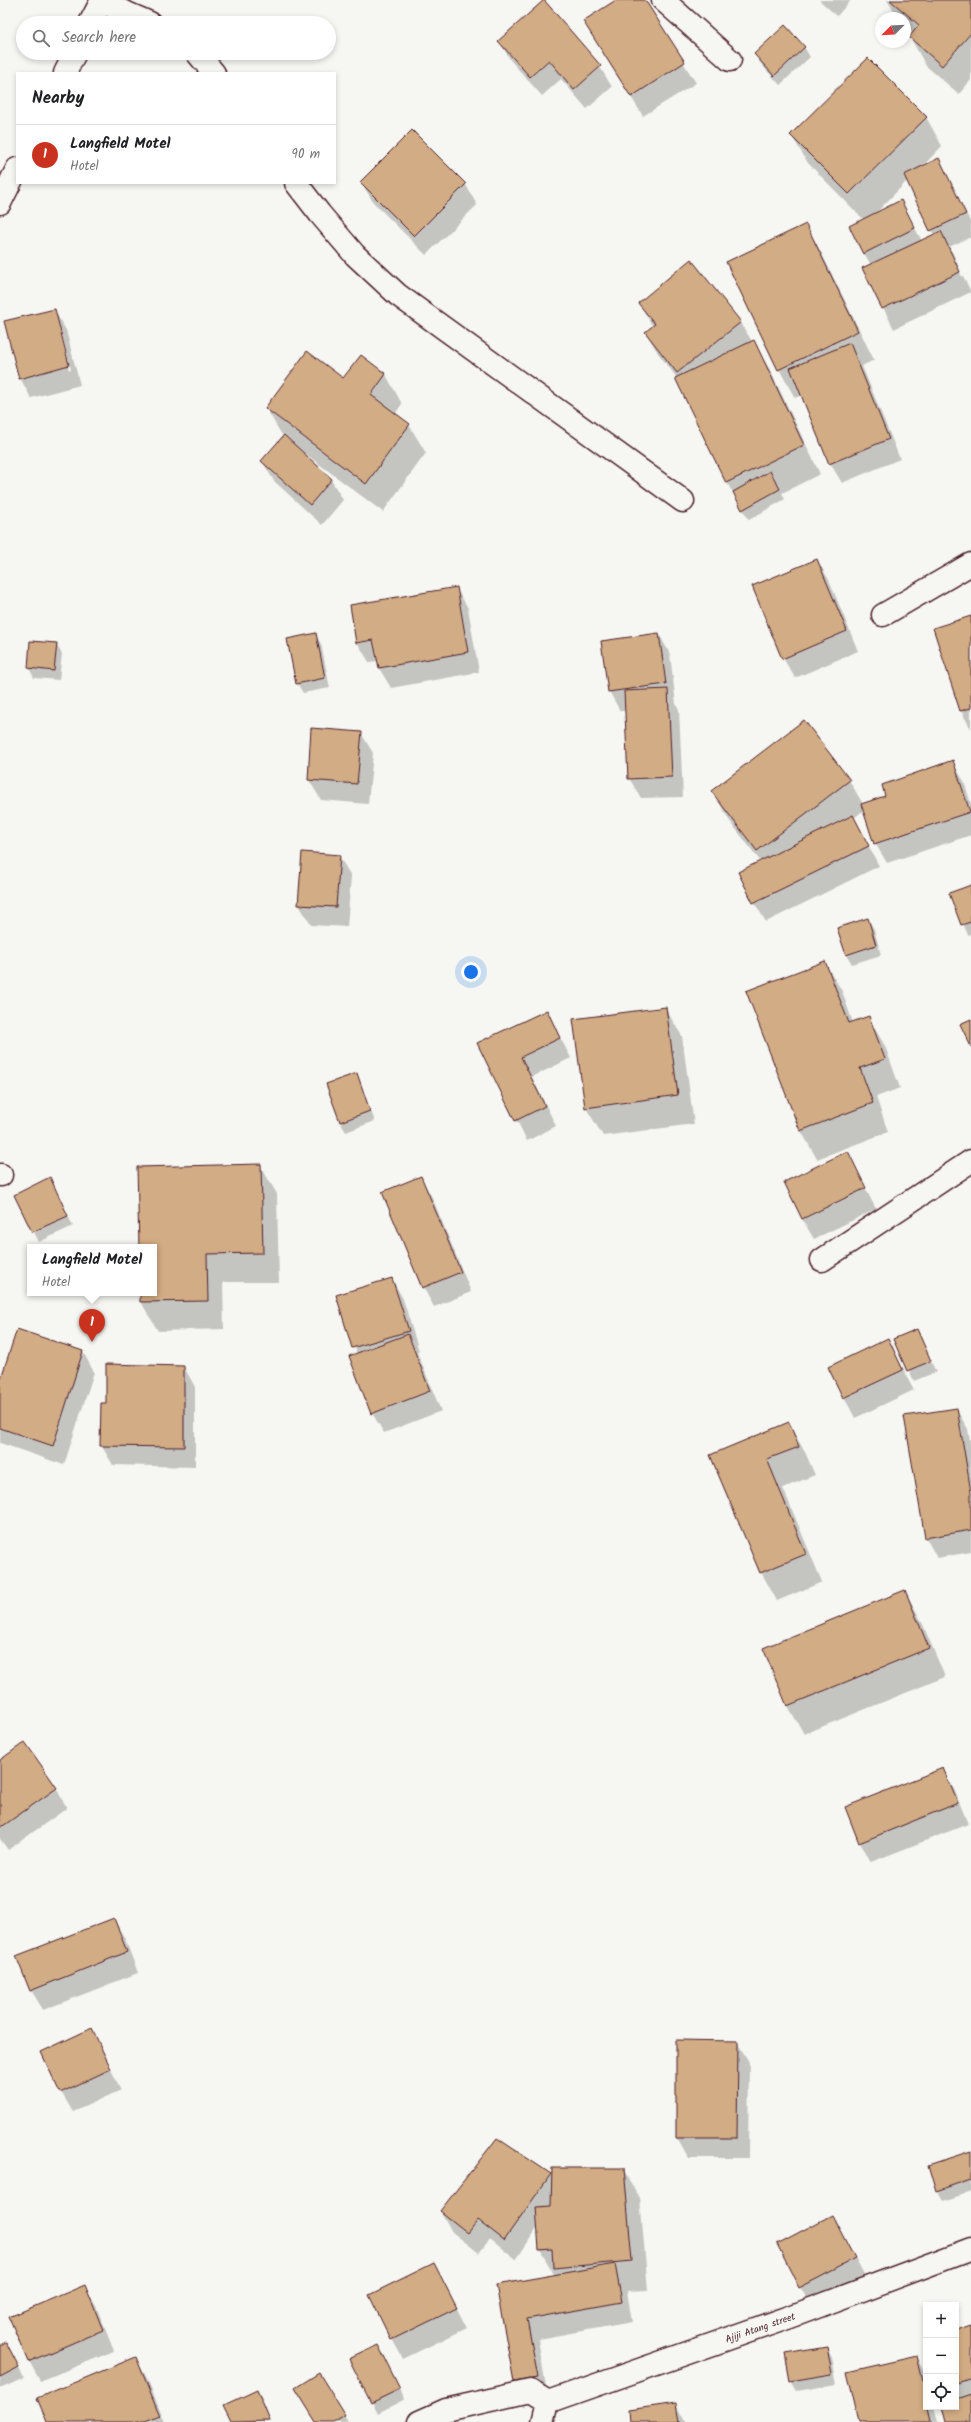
<!DOCTYPE html>
<meta charset="utf-8">
<style>
body{margin:0;font-family:Kalam,sans-serif;background:#f6f6f6;color:#202124}
.controls{position:absolute;right:12px;bottom:12px;display:grid;overflow:hidden;border-radius:0px;box-shadow:0 2px 6px #0003}
.controls button{width:36px;height:36px;display:grid;place-items:center;padding:0;border:0;border-bottom:1px solid #e0e0e0;background:#fff;color:#202124;font:20px sans-serif}
.compass{position:absolute;left:875px;top:12px;width:36px;height:36px;border-radius:50%;background:#fff;box-shadow:0 2px 6px #0003;rotate:246deg}
.you{position:absolute;left:471px;top:972px;width:14px;height:14px;margin:-10px;border:3px solid #fff;border-radius:50%;background:#1a73e8;box-shadow:0 0 0 6px #1a73e833}
.badge{display:grid;place-items:center;width:26px;height:26px;border-radius:50%;background:#c8321e;color:#fff;font-size:13px;font-weight:700}
.pin{position:absolute;translate:-50% -33px;filter:drop-shadow(0 1px 2px #0008)}
.pin::after{content:'';position:absolute;top:21px;width:14px;height:12px;background:inherit;clip-path:polygon(0 0,100% 0,50% 100%)}
.popup{position:absolute;left:27px;top:1244px;width:130px;height:52px;box-sizing:border-box;display:grid;place-content:center;border-radius:0px;background:#fff;filter:drop-shadow(0 1px 3px #0005);font-size:13px;white-space:nowrap;color:#757577}
.popup b{font-size:15px;color:#202124}
.popup::after{content:'';position:absolute;left:50%;top:100%;margin-left:-8px;border:8px solid transparent;border-top-color:#fff}
.list{margin:0;padding:0;list-style:none}
h2{display:flex;justify-content:space-between;align-items:center;height:52px;margin:0;padding:0 16px;font-size:17px}
h2 small{font-size:13px;font-weight:400;color:#757577}
.list li{display:grid;grid-template-columns:26px 1fr auto;gap:12px;align-items:center;box-sizing:border-box;height:60px;padding:0 16px;border-top:1px solid #e0e0e0}
.list b{display:block;font-size:15px;white-space:nowrap}
.list p{margin:0;font-size:13px;white-space:nowrap;color:#757577}
.list em{font-size:13px;font-style:normal;color:#757577}
.icon{flex:none;width:22px;height:22px;fill:none;stroke:currentColor;stroke-width:2;stroke-linecap:round;stroke-linejoin:round}
.map{position:relative;flex:none;width:971px;height:2422px;overflow:hidden}
.search{position:absolute;background:#fff;box-shadow:0 2px 6px #0003;left:16px;top:16px;width:320px;height:44px;display:flex;align-items:center;gap:10px;box-sizing:border-box;padding:0 14px;border-radius:22px;color:#757577;font-size:15px}
.panel{position:absolute;background:#fff;box-shadow:0 2px 6px #0003;left:16px;top:72px;width:320px;height:112px;border-radius:0px}
.map>svg:first-child{display:block}
.shadow{fill:#0003;fill-rule:evenodd}
.building{fill:#d2ac84;stroke:#4a1f2b}
.lines{fill:none;stroke-linecap:round;stroke-linejoin:round}
.minor-casing{stroke:#4a1f2b;stroke-width:25}
.secondary-casing{stroke:#4a1f2b;stroke-width:25}
.minor{stroke:#f6f6f2;stroke-width:22}
.secondary{stroke:#f6f6f2;stroke-width:22}
.labels{text-anchor:middle;stroke-width:3.5;stroke-linejoin:round;paint-order:stroke}
.street-label{font-size:10px;fill:#4a1f2b;stroke:#f6f6f2}
</style>
<div class="map">
<svg width="971" height="2422" viewBox="0 0 971 2422">
<rect width="100%" height="100%" fill="#f6f6f2"/>
<filter id="ink" filterUnits="userSpaceOnUse"><feTurbulence type="fractalNoise" baseFrequency=".025" numOctaves="2"/><feDisplacementMap in="SourceGraphic" scale="8" xChannelSelector="R" yChannelSelector="G"/><feConvolveMatrix kernelMatrix="1 2 1 2 8 2 1 2 1" color-interpolation-filters="sRGB"/></filter>
<g filter="url(#ink)">
<path class="shadow" d="M617,0H644L696,83L643,116L596,41Z
M819,0H851L837,16Z
M887,0H971V80L959,94L926,66L910,37L913,33L905,26V18H898Z
M544,1L600,67L612,87L587,109L561,79L542,96L511,61L499,41Z
M804,47L810,57L780,85L761,64L755,54Z
M926,117L942,146L920,169L939,160L971,223V237L949,247L971,292L894,329L863,268L871,265L864,253V220L808,163L791,135ZM908,180L934,235L922,241L900,201L875,214ZM950,251H952L963,276L962,277Z
M412,131L466,185L477,205L426,255L373,202L361,182Z
M806,225L822,254L874,360L862,366L900,459L842,483L830,463L802,395L795,398L779,369Z
M639,303L740,322L770,370L820,474L782,493L785,499L749,520L727,483L677,378L658,353L646,333L653,327Z
M54,310L66,330L80,385L31,398L20,378ZM59,330H61L71,370H69Z
M361,357L386,375L402,404L395,414L409,425L426,453L383,512L303,452L331,480L343,500L322,525L274,481L262,461L283,437L266,408L343,379Z
M817,560L829,580L858,651L795,678L783,658Z
M456,588L468,608L479,672L391,688L379,668L378,661L369,662L357,642Z
M971,617V729L961,711L934,628Z
M315,634L321,644L330,688L303,693L297,683Z
M659,634L670,654L676,704L679,710L683,797L641,798L629,778L626,711H620L609,691Z
M56,644L62,654L59,680L34,678L29,668Z
M361,733L373,753L368,804L321,800L309,780Z
M952,762L964,781L971,804V835L887,863L875,843L864,810L854,818L879,866L766,922L754,902L761,862L729,820L713,791L849,780L863,804L887,797Z
M339,856L351,876L347,927L311,925L299,905Z
M971,886V934L968,935L950,894Z
M868,919L874,929L881,955L852,964L846,954Z
M825,963L842,991L853,1023L868,1017L885,1046L900,1088L876,1097L888,1132L817,1159L801,1131Z
M665,1008L682,1036L694,1124L603,1136L586,1108Z
M546,1011L571,1058L532,1077L556,1126L527,1141L479,1043Z
M356,1075L375,1121L346,1132L340,1122Z
M847,1153L876,1209L814,1239L802,1219Z
M260,1165L277,1194L279,1282H223L224,1329L158,1331L141,1302V1293H154V1247H140Z
M420,1177L432,1197L471,1292L434,1307L423,1287Z
M50,1178L73,1226L39,1242L15,1195Z
M392,1279L403,1299L419,1351L417,1352L441,1411L384,1433L372,1413L357,1354L337,1296Z
M917,1331L936,1372L914,1381L895,1340Z
M888,1339L914,1390L855,1418L829,1368Z
M83,1352L94,1372L64,1465L0,1443V1384Z
M184,1367L195,1387V1467L113,1465L101,1445L107,1404Z
M956,1409L968,1429L971,1447V1552L937,1558L926,1538Z
M788,1423L805,1452L815,1475L783,1488L822,1582L777,1601L761,1572L711,1455Z
M905,1591L921,1620L945,1677L804,1734L788,1706Z
M0,1761L56,1788L67,1808L8,1850L0,1839Z
M943,1769L954,1789L968,1824L871,1862L860,1842Z
M114,1919L125,1939L138,1973L43,2010L31,1990Z
M91,2029L121,2090L73,2112L61,2092Z
M737,2042L749,2062L748,2158H688L677,2138Z
M971,2152V2192L943,2201L937,2191Z
M623,2169L640,2198L648,2290L627,2291L632,2322L538,2339L548,2398L527,2402L515,2382L498,2286L555,2276L540,2250L538,2227L516,2260L490,2239L479,2253L452,2232L441,2212L550,2174L553,2180Z
M843,2236L866,2279L812,2307L800,2287Z
M434,2264L467,2328L403,2359L392,2339Z
M84,2286L96,2306L114,2351L40,2381L29,2361Z
M971,2327V2422H948L944,2407H956V2332Z
M0,2346L11,2353L24,2378L0,2389Z
M378,2346L405,2399L378,2413L351,2360Z
M827,2348L832,2358L837,2384L797,2391L791,2381Z
M917,2357L926,2373V2407H935L939,2422H860Z
M135,2358L147,2378L165,2422H48Z
M318,2374L348,2422H317Z
M256,2392L271,2422H232L224,2406Z
M677,2404L687,2422H630Z"/>
<path class="building" d="M544,0L601,66L574,90L549,60L530,77L498,41Z
M616,0H645L685,62L631,97L583,21Z
M890,0H971V33L942,66L909,37L919,25Z
M785,25L805,47L774,76L754,54Z
M868,58L927,117L849,194L790,135Z
M412,130L466,184L414,236L360,182Z
M939,158L966,214L930,231L904,175Z
M901,200L915,228L863,254L849,226Z
M806,224L858,331L778,370L726,262Z
M941,231L960,272L882,309L862,268Z
M691,259L741,322L677,373L645,332L655,324L638,303Z
M55,309L69,365L19,379L4,321Z
M754,340L804,445L726,483L675,378Z
M850,343L889,439L829,464L790,368Z
M307,351L343,378L361,355L386,374L371,395L410,424L366,484L265,408Z
M284,435L332,479L310,505L261,461Z
M770,471L780,489L742,510L733,492Z
M817,559L847,631L782,659L752,586Z
M457,587L468,652L379,668L373,640L356,643L350,605Z
M971,616V708L960,711L933,628Z
M316,633L325,678L296,684L287,639Z
M659,633L666,684L608,692L601,641Z
M30,641L57,643L54,671L28,668Z
M668,689L672,777L628,779L624,691Z
M804,720L850,780L757,851L711,791Z
M311,728L362,732L357,784L308,780Z
M953,760L970,812L874,844L861,804L885,796L882,785Z
M853,815L869,846L753,903L738,872Z
M302,852L340,855L336,907L298,905Z
M971,885V922L961,925L949,893Z
M868,918L876,945L846,955L837,928Z
M825,961L849,1023L869,1016L885,1059L860,1068L873,1103L800,1131L746,991Z
M666,1007L678,1095L585,1108L573,1019Z
M547,1010L560,1038L521,1057L545,1106L515,1121L477,1043Z
M971,1019V1047L960,1024Z
M357,1073L370,1111L340,1122L326,1084Z
M848,1151L866,1188L802,1219L784,1182Z
M261,1164L263,1253L207,1254L208,1301L140,1302V1293H154V1247H139L137,1167Z
M421,1176L461,1272L422,1288L382,1192Z
M50,1177L68,1216L32,1232L14,1195Z
M392,1278L409,1331L352,1348L336,1295Z
M17,1329L83,1351L53,1446L0,1428V1381Z
M917,1329L931,1361L907,1371L893,1339Z
M408,1334L430,1391L371,1414L349,1356Z
M888,1338L903,1370L843,1398L828,1367Z
M106,1364L184,1366V1447L100,1446L101,1403H106Z
M957,1408L971,1492V1530L925,1538L904,1416Z
M789,1422L799,1447L767,1459L806,1554L760,1573L710,1455Z
M905,1590L929,1648L787,1706L763,1648Z
M25,1742L57,1788L0,1828V1760Z
M943,1768L958,1803L859,1843L845,1807Z
M114,1918L127,1952L30,1991L16,1956Z
M92,2028L111,2069L60,2093L41,2052Z
M676,2040L738,2041L737,2138H676Z
M497,2138L551,2174L504,2240L478,2220L468,2233L440,2211Z
M971,2151V2180L936,2192L928,2165Z
M552,2168H624L632,2261L553,2268L552,2249L539,2250L536,2207L551,2206Z
M832,2215L855,2259L799,2288L777,2244Z
M434,2263L457,2308L391,2340L369,2295Z
M615,2264L622,2302L527,2319L538,2378L514,2382L496,2285Z
M85,2285L103,2330L28,2362L9,2317Z
M971,2326V2378L956,2383V2331Z
M6,2342L19,2367L0,2377V2345Z
M378,2345L400,2389L371,2403L349,2359Z
M827,2347L832,2374L790,2381L785,2354Z
M917,2356L926,2394V2407H929L932,2422H859L847,2372Z
M136,2357L160,2416L144,2422H47L37,2398Z
M319,2373L345,2415L333,2422H316L295,2388Z
M257,2390L270,2421L231,2422L223,2406Z
M971,2394V2422H947L943,2407H956V2399Z
M677,2403L680,2422H629L628,2410Z"/>
<g class="lines">
<g class="minor-casing">
<path id="minor" d="M663,0L730,60
M101,2L150,23
M197,53L214,73
M296,183L320,214L355,255L398,295L683,501
M883,615L971,564
M0,1175H1
M822,1260L971,1161
M419,2422L446,2410L530,2391L548,2402L790,2317L971,2249
M543,2422L548,2402"/>
</g>
<g class="secondary-casing">
<path id="secondary" d="M90,23L102,0
M65,73L75,53
M0,203L17,169"/>
</g>
<use href="#minor" class="minor"/>
<use href="#secondary" class="secondary"/>
</g>
</g>
<g class="labels">
<g class="street-label">
<text transform="translate(760 2327) rotate(-19)" y="4">Ajiji Atang street</text>
</g>
</g>
</svg>
<div class="controls">
<button>+</button>
<button>−</button>
<button><svg class="icon" aria-label="locate" viewBox="0 0 24 24"><circle cx="12" cy="12" r="6"/><path d="M12 2v4M12 18v4M2 12h4M18 12h4"/></svg></button>
</div>
<svg class="compass" viewBox="-18 -18 36 36"><path d="M0-13l5 13h-10z" fill="#e53935"/><path d="M0 13l5-13h-10z" fill="#757577"/></svg>
<div class="you"></div>
<div class="pin badge" style="left:92px;top:1342px">1</div>
<div class="popup"><b>Langfield Motel</b>Hotel</div>
<div class="search"><svg class="icon" aria-label="search" viewBox="0 0 24 24"><circle cx="10" cy="10" r="6"/><path d="M15 15l6 6"/></svg>Search here</div>
<section class="panel">
<h2>Nearby<small></small></h2>
<ul class="list">
<li><span class="badge">1</span><div><b>Langfield Motel</b><p>Hotel</p></div><em>90 m</em></li>
</ul>
</section>
</div>
